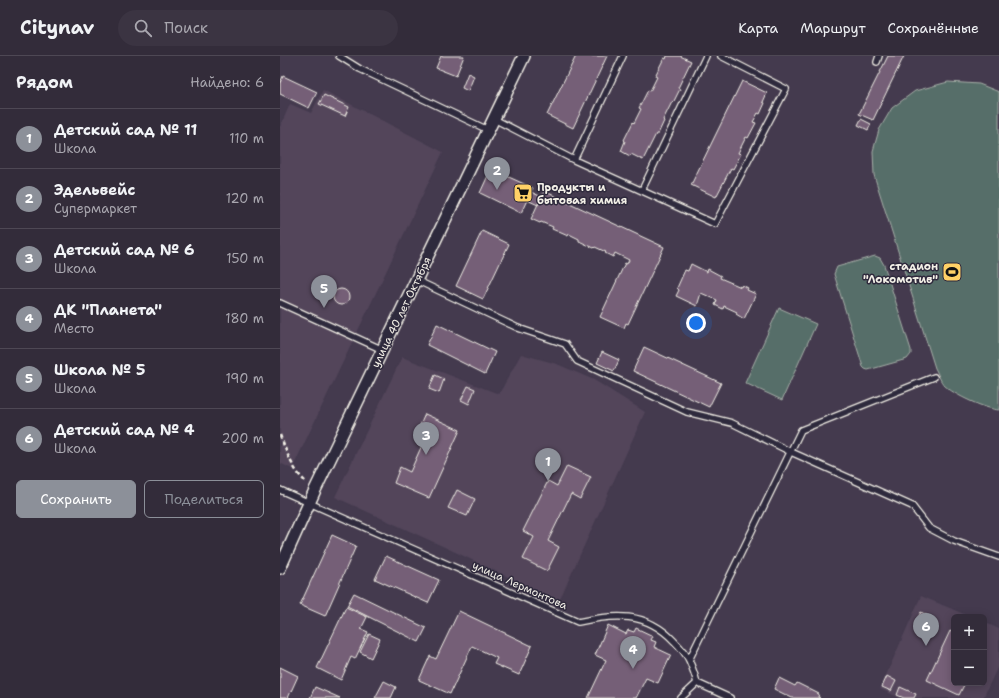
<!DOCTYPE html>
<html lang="ru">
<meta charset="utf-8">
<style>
body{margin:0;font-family:"Shantell Sans",sans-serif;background:#3b3442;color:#f1f3f6}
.controls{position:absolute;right:12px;bottom:12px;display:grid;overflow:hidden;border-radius:6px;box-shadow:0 2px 10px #0003}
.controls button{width:36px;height:36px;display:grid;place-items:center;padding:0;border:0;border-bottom:1px solid #4e4854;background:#332c3a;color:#f1f3f6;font:20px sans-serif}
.you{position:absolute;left:416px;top:267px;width:14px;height:14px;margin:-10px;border:3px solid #fff;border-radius:50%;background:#1a73e8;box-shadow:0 0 0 6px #1a73e833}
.badge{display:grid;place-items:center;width:26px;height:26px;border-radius:50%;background:#8c9099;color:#fff;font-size:13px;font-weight:700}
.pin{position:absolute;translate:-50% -33px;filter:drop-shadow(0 1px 2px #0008)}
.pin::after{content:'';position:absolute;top:21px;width:14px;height:12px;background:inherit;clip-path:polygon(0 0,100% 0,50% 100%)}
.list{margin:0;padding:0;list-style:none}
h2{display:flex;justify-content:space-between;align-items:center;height:52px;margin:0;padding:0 16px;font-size:17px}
h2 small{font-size:13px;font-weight:400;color:#a9a7af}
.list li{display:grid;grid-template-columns:26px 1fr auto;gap:12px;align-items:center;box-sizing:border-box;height:60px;padding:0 16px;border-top:1px solid #4e4854}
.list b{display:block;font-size:15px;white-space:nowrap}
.list p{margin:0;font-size:13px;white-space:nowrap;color:#a9a7af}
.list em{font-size:13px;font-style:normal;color:#a9a7af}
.actions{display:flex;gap:8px;padding:12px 16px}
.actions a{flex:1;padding:9px 0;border:1px solid #8c9099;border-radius:6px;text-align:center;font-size:14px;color:#8c9099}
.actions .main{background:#8c9099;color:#fff}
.icon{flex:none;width:22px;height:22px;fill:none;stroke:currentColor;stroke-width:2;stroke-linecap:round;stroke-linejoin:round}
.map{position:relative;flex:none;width:719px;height:642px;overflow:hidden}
header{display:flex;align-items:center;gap:24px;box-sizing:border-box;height:56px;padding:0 20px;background:#332c3a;border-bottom:1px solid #4e4854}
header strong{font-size:19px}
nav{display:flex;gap:22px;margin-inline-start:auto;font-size:14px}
.search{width:280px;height:36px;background:#3b3442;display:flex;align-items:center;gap:10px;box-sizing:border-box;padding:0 14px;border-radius:22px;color:#a9a7af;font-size:15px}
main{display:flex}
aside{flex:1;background:#332c3a}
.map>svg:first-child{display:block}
.built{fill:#52455a}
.green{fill:#576e69;stroke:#a6b0a8}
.building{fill:#745f77;stroke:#f4f1e8}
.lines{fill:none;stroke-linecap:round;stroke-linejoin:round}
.lane-casing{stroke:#f4f1e8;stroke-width:8}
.street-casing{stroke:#f4f1e8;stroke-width:14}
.path{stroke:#f4f1e8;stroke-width:2.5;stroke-dasharray:4 3;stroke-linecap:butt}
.lane{stroke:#2f2a3d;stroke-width:5.5}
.street{stroke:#2f2a3d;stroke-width:11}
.labels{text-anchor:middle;stroke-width:3;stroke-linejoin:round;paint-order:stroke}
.poi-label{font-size:11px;font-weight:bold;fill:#f4f1e8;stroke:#2f2a3d;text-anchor:start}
.street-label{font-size:11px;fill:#f4f1e8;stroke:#2f2a3d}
</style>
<header>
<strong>Citynav</strong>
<div class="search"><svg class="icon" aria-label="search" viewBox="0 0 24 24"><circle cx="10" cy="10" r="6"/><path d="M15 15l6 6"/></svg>Поиск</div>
<nav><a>Карта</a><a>Маршрут</a><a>Сохранённые</a></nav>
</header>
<main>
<aside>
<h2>Рядом<small>Найдено: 6</small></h2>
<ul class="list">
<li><span class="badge">1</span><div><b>Детский сад № 11</b><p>Школа</p></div><em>110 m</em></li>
<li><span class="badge">2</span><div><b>Эдельвейс</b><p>Супермаркет</p></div><em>120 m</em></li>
<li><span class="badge">3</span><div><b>Детский сад № 6</b><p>Школа</p></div><em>150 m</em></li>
<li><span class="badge">4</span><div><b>ДК &quot;Планета&quot;</b><p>Место</p></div><em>180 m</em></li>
<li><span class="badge">5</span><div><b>Школа № 5</b><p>Школа</p></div><em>190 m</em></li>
<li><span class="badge">6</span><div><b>Детский сад № 4</b><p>Школа</p></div><em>200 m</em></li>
</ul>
<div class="actions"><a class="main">Сохранить</a><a>Поделиться</a></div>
</aside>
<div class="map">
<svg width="719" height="642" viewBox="0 0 719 642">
<rect width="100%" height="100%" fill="#443a4e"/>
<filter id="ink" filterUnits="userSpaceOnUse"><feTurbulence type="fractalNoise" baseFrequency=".025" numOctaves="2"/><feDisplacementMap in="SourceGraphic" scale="8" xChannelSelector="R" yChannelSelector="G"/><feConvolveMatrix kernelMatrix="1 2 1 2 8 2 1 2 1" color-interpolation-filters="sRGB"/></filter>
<g filter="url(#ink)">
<path class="built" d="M43,34L163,96L12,413L0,407V71L10,48L31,57Z
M241,298L277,308L314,324L365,356L279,545L171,494L55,441L122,301L219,338Z
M641,540L691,561H674V627H704V566L719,573V608L703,642H620L600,633Z"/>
<path class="green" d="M668,26L699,28L719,36V354C705,353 674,339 664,329C660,325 658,317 655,312L594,119L593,95L599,74L612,52L635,35Z
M595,200L600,202L604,209L631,294V298L627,303L588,314L585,313L583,311L554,218L557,211Z
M499,252L536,268L502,344L465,327Z"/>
<path class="building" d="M161,0H184L176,20L156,12Z
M296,0H327L293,72L267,59Z
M387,0H400L411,5L398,32L400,33L393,47L392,46L383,64L384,65L378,78H376L363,104L351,98L350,100L341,95L345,85L344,84L353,66L354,67L361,53L359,52L368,34L370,35L377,21L375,20L384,2L386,3Z
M608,0H624L593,64L579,58Z
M188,17L194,20L188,35L182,32Z
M3,20L37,36L29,52L0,38V27Z
M462,25L487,37L483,46L485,47L480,58L478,57L473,66L476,67L468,82L466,81L458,97L461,98L453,113L451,112L436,141L411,129Z
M44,39L69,51L65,60L39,48Z
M581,63L591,68L588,74L578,69Z
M211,113L253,132L251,136L262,141L258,149L247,144L241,157L200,137Z
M264,135L384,191L348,268L346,267L344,272L320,261L345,207L347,208L349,204L335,197L333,201L325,197L326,196L315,191L314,192L299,185V183L289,178L288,180L272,173L273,171L261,166L260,167L251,163Z
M202,175L229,188L203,243L176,230Z
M411,208L427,216L428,213L441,220L440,222L461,231L462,229L468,232L467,234L476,238L464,263L456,258L457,256L444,250L443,253L435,249L437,244L421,237L417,250L396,240L399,234L397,232L405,214L408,215Z
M53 241a8 8 0 1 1 16 0a8 8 0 1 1-16 0Z
M157,268L215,296L205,318L147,289Z
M364,291L441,327L429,351L353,315Z
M322,296L339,304L334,315L317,307Z
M155,319L164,323L159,337L149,333Z
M188,330L195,333L189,348L181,344Z
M145,358L180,374L149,442L114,427L120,411L130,416L147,378L138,374Z
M287,410L311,421L300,443L291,438L268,485L279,491L267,515L243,503L254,481L243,475L268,425L277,430Z
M177,434L195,443L187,460L168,452Z
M52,479L76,490L45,560L20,549Z
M106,500L159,524L148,547L95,523Z
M74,537L146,572L139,586L67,550Z
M66,551L87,561L81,573L88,576L75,603L71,601L61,624L37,612Z
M179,555L252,590L239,619L214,608L217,602L192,590L170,638L139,624L150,600L156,603Z
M641,556L652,562L647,573L635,567Z
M328,569L346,578L348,574L354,576L356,572L373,580L371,584L376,586L374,591L391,599L378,627L366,622L356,642H308L326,604L315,599Z
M670,575L674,577V627H685L679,639L647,624Z
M89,578L100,583L91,602L80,596Z
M0,611L18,620L8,642H0Z
M607,620L616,625L611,635L602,631Z
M499,622L515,630L517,627L539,638L538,641L540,642H512L494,633Z
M104,625L116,631L111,642H95Z
M35,631L60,642H30Z
M620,631L636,638L634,642H624L617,639Z"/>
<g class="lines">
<g class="lane-casing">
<path id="lane" d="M59,0L80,13L208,74
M597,6L599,0
M214,63L294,104L435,168L506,33L441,0
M294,104L343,0
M362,134L426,0
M136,224L238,272L285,288L297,305L407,356L452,367L511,396L632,450L649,472L674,485L719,501
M0,247L103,294
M0,434L298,566C334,558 366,555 394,585C400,591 405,596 409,604C412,611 415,619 417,627L450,642
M409,604L521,374L654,321
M401,642L417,627"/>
</g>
<g class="street-casing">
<path id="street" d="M0,512L35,434L244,0"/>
</g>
<path class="path" d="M0,379C6,395 13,415 26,426"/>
<use href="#lane" class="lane"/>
<use href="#street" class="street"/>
</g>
</g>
<defs>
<g id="supermarket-square" transform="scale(1)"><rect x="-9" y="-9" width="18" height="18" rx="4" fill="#ffd166" stroke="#2f2a3d"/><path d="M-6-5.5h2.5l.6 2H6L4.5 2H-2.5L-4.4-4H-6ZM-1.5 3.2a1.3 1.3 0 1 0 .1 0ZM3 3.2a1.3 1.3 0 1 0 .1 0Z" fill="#111"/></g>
<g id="stadium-square" transform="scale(1)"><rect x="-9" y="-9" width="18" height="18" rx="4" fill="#ffd166" stroke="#2f2a3d"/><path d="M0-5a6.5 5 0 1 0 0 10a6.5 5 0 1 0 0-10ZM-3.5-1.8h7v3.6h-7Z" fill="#111"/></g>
</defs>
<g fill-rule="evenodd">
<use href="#supermarket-square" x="243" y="137"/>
<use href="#stadium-square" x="672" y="216"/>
</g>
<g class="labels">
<g class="poi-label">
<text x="257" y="135">Продукты и<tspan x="257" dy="13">бытовая химия</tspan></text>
<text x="658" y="214" text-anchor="end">стадион<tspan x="658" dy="13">"Локомотив"</tspan></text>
</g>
<g class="street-label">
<text transform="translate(121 256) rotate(-64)" y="4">улица 40 лет Октября</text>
<text transform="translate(240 529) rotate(24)" y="4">улица Лермонтова</text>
</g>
</g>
</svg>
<div class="controls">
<button>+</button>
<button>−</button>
</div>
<div class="you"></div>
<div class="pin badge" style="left:268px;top:425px">1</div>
<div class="pin badge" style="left:217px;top:134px">2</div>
<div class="pin badge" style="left:146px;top:399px">3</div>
<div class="pin badge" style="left:353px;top:613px">4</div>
<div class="pin badge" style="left:44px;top:252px">5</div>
<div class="pin badge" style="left:646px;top:590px">6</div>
</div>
</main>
